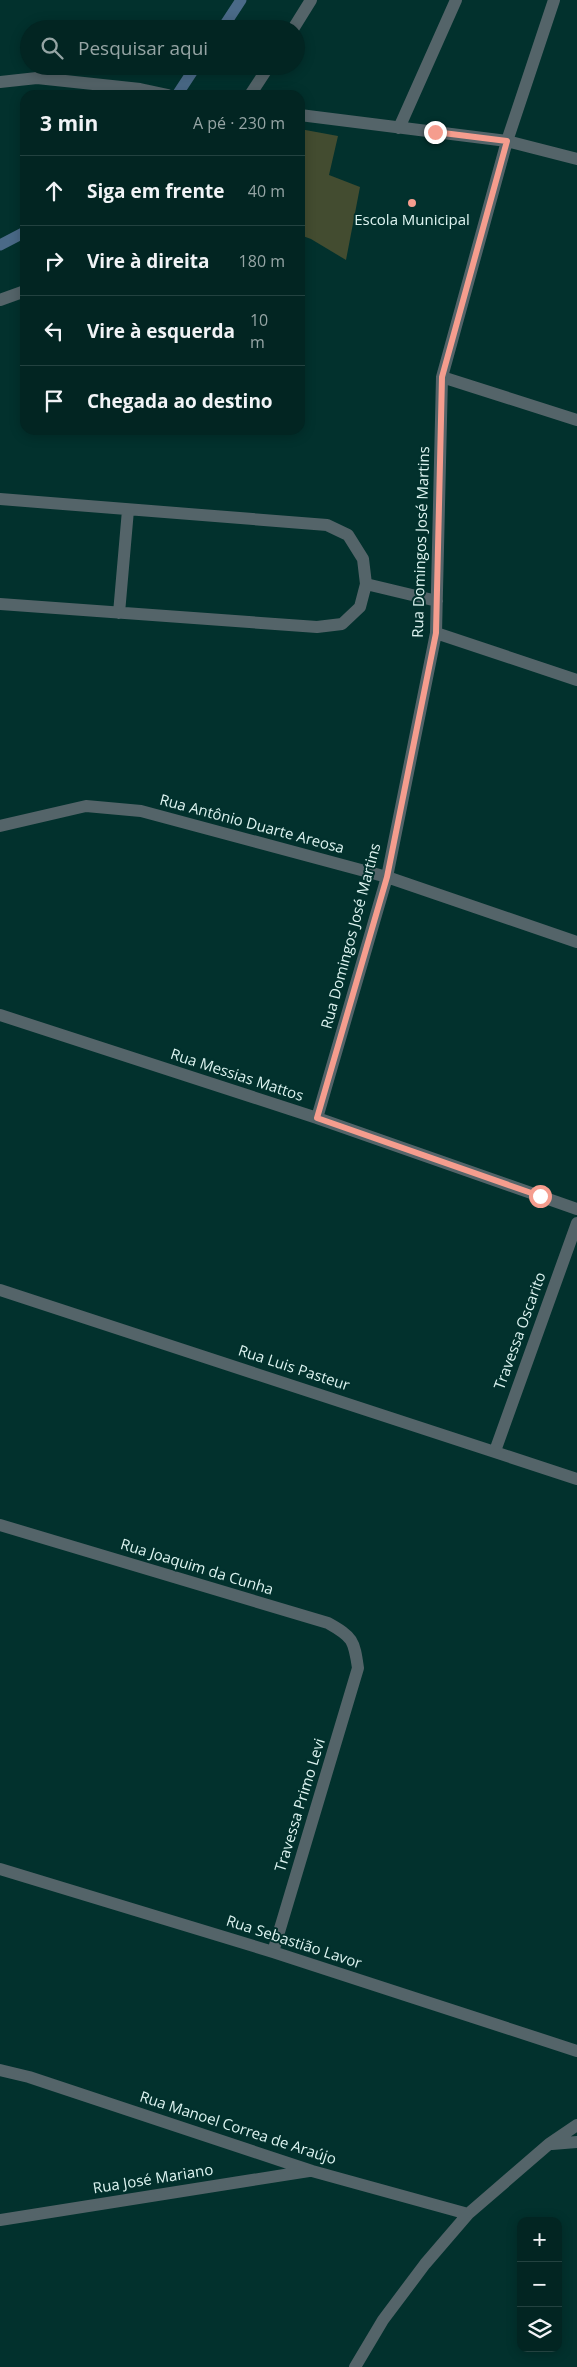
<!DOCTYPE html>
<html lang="pt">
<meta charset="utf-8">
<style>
body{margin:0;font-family:"Open Sans",sans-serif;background:#10312f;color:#f1f3f6}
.controls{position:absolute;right:15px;bottom:15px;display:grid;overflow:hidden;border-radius:10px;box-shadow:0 2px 12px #0003}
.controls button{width:45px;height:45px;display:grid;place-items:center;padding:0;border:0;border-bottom:1px solid #234240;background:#022522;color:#f1f3f6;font:25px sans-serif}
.stop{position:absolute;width:15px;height:15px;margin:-11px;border:4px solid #f59d8e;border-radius:50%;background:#fff}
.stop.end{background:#f59d8e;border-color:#fff;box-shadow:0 1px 5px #0008}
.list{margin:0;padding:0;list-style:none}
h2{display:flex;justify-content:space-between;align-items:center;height:65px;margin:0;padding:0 20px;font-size:21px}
h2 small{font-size:16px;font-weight:400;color:#96a5a5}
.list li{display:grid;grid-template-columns:32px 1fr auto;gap:15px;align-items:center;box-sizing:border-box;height:70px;padding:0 20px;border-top:1px solid #234240}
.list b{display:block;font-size:19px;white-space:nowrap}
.list em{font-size:16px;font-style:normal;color:#96a5a5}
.icon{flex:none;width:28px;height:28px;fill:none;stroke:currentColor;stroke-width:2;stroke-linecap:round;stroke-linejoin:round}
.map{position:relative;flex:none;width:577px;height:2367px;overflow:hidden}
.search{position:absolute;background:#022522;box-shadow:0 2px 12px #0003;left:20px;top:20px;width:285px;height:55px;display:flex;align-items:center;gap:12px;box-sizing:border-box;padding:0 18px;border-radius:28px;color:#96a5a5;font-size:19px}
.panel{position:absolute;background:#022522;box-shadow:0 2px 12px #0003;left:20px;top:90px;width:285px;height:345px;border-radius:15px}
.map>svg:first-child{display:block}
.green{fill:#434c30}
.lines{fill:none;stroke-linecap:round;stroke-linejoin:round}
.stream{stroke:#4a6a88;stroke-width:11}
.minor{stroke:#546469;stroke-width:12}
.route{stroke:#f59d8e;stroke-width:6}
.poi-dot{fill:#f59d8e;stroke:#02312d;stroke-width:2}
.labels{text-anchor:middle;stroke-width:4;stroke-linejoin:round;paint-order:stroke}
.poi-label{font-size:15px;fill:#ddf4f1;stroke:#02312d}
.street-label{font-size:15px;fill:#ddf4f1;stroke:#02312d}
</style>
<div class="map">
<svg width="577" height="2367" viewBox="0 0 577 2367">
<rect width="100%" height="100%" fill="#02312d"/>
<path class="green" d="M300,129L338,136L329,175L360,187L346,260L311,239L300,235Z"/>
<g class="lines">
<path class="stream" d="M222,29L241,0
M177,95L196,66
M0,245L25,232"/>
<path class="minor" d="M293,29L311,0
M0,82L37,78L140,89L168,95
M250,95L269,66
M300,115L507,141L577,159
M399,128L456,0
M0,300L25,291
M442,377L577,420
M0,499L327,525L348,535L363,559L366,584L360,607L342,624L317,627L0,604
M366,584L437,601
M119,613L128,510
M436,633L577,680
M0,826L86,806L141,811L387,877L577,942
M0,1015L317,1118L577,1209
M317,1118L387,877L436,633L442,377L507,141L554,0
M0,1290L577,1479
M495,1451L577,1223
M0,1525L328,1623C353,1637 354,1640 358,1668L273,1952
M0,1869L273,1952L577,2051
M0,2070L29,2077L312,2171L468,2214
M552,2144L577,2142
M0,2220L309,2171
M355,2367L383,2320L425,2264L468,2214L549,2144L577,2125"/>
</g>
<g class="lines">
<path class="route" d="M435,132L507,141L442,377L436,633L387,877L317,1118L540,1196"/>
</g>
<circle class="poi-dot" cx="412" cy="203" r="5"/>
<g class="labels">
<g class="poi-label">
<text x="412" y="225">Escola Municipal</text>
</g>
<g class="street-label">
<text transform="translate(421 542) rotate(-88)" y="5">Rua Domingos José Martins</text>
<text transform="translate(252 824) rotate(15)" y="5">Rua Antônio Duarte Areosa</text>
<text transform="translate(351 936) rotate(-75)" y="5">Rua Domingos José Martins</text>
<text transform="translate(237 1075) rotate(18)" y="5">Rua Messias Mattos</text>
<text transform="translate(520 1331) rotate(-70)" y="5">Travessa Oscarito</text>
<text transform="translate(294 1368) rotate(18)" y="5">Rua Luis Pasteur</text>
<text transform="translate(197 1567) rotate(17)" y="5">Rua Joaquim da Cunha</text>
<text transform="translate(300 1805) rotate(-73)" y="5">Travessa Primo Levi</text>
<text transform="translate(294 1942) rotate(18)" y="5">Rua Sebastião Lavor</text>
<text transform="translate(238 2128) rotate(18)" y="5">Rua Manoel Correa de Araújo</text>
<text transform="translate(153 2179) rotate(-9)" y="5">Rua José Mariano</text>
</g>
</g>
</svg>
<div class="controls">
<button>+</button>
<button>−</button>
<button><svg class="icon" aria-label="layers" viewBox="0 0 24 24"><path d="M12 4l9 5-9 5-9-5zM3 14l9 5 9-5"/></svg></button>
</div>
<div class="stop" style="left:540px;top:1196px"></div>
<div class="stop end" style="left:435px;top:132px"></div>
<div class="search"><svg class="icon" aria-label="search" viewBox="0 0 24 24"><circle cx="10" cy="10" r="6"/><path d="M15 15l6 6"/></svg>Pesquisar aqui</div>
<section class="panel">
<h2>3 min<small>A pé · 230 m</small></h2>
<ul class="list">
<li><svg class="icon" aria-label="ahead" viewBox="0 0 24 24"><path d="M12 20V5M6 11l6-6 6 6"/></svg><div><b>Siga em frente</b></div><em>40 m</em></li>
<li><svg class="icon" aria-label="right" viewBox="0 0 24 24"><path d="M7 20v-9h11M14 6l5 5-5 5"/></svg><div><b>Vire à direita</b></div><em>180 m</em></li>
<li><svg class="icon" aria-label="left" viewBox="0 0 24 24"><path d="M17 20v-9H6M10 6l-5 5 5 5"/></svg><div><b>Vire à esquerda</b></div><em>10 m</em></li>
<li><svg class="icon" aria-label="arrive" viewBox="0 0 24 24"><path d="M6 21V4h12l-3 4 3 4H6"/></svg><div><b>Chegada ao destino</b></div></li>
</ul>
</section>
</div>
